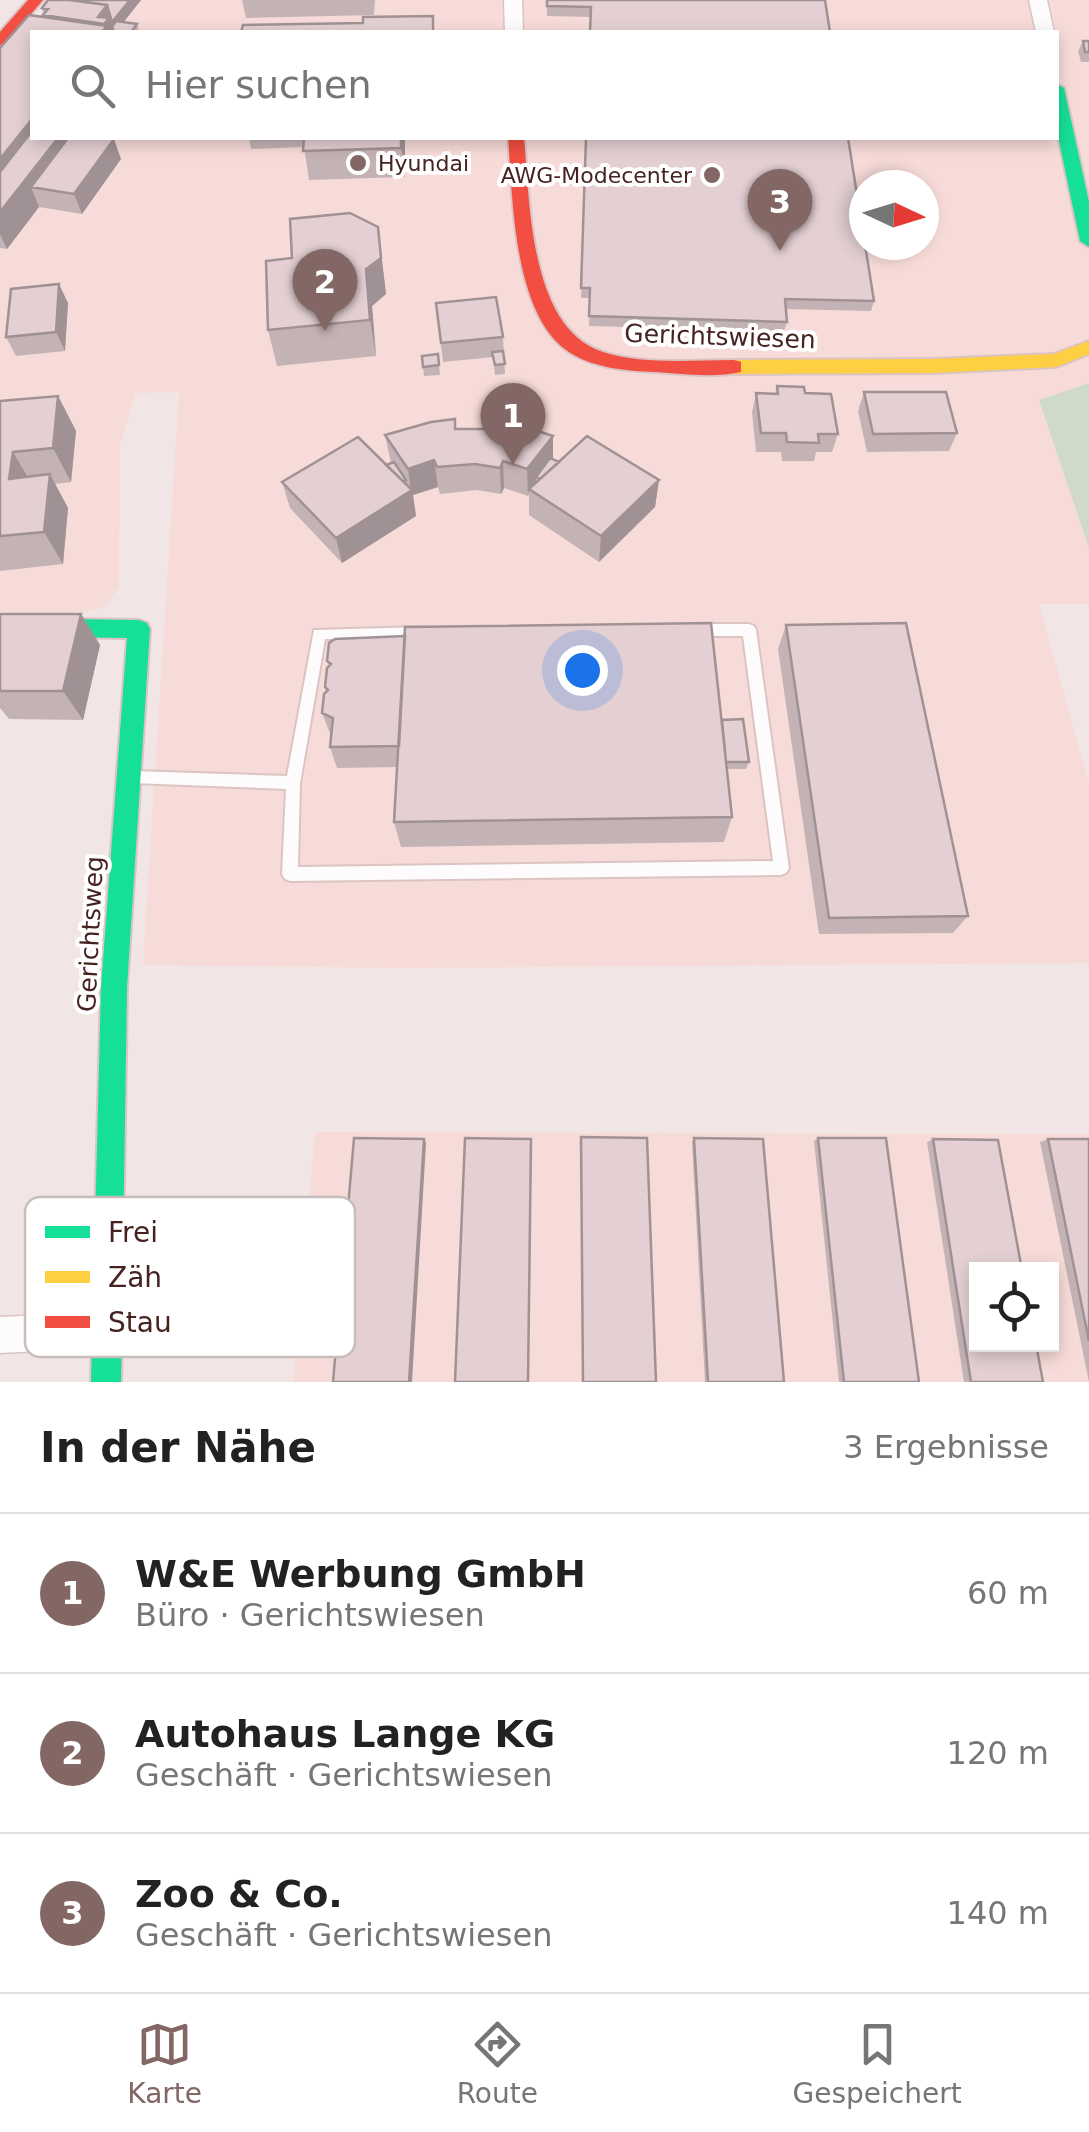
<!DOCTYPE html>
<html lang="de">
<meta charset="utf-8">
<style>
body{margin:0;font-family:"DejaVu Sans",sans-serif;background:#f2f2f2;color:#222}
.controls{position:absolute;right:30px;bottom:30px;display:grid;overflow:hidden;border-radius:0px;box-shadow:0 5px 15px #0003}
.controls button{width:90px;height:90px;display:grid;place-items:center;padding:0;border:0;border-bottom:2px solid #e0e0e0;background:#fff;color:#222;font:50px sans-serif}
.compass{position:absolute;left:849px;top:170px;width:90px;height:90px;border-radius:50%;background:#fff;box-shadow:0 5px 15px #0003;rotate:94deg}
.you{position:absolute;left:582px;top:670px;width:35px;height:35px;margin:-25px;border:8px solid #fff;border-radius:50%;background:#1a73e8;box-shadow:0 0 0 15px #1a73e833}
.badge{display:grid;place-items:center;width:65px;height:65px;border-radius:50%;background:#826765;color:#fff;font-size:32px;font-weight:700}
.pin{position:absolute;translate:-50% -82px;filter:drop-shadow(0 2px 5px #0008)}
.pin::after{content:'';position:absolute;top:52px;width:35px;height:30px;background:inherit;clip-path:polygon(0 0,100% 0,50% 100%)}
.list{margin:0;padding:0;list-style:none}
h2{display:flex;justify-content:space-between;align-items:center;height:130px;margin:0;padding:0 40px;font-size:42px}
h2 small{font-size:32px;font-weight:400;color:#767676}
.list li{display:grid;grid-template-columns:65px 1fr auto;gap:30px;align-items:center;box-sizing:border-box;height:160px;padding:0 40px;border-top:2px solid #e0e0e0}
.list b{display:block;font-size:38px;white-space:nowrap}
.list p{margin:0;font-size:32px;white-space:nowrap;color:#767676}
.list em{font-size:32px;font-style:normal;color:#767676}
.icon{flex:none;width:55px;height:55px;fill:none;stroke:currentColor;stroke-width:2;stroke-linecap:round;stroke-linejoin:round}
.map{position:relative;flex:none;width:1089px;height:1382px;overflow:hidden}
.search{position:absolute;background:#fff;box-shadow:0 5px 15px #0003;left:30px;right:30px;top:30px;height:110px;display:flex;align-items:center;gap:25px;box-sizing:border-box;padding:0 35px;border-radius:0px;color:#767676;font-size:38px}
.sheet{height:610px;background:#fff}
nav{display:flex;justify-content:space-around;align-items:center;box-sizing:border-box;height:140px;border-top:2px solid #e0e0e0;background:#fff;font-size:28px;color:#767676}
nav a{display:grid;justify-items:center;gap:5px}
nav .on{color:#826765}
.map>svg:first-child{display:block}
.built{fill:#f7dbd8;fill-rule:evenodd}
.green{fill:#cfdac9}
.lines{fill:none;stroke-linecap:round;stroke-linejoin:round}
.lane-casing{stroke:#dbc4c2;stroke-width:4}
.street-casing{stroke:#dbc4c2;stroke-width:3}
.fast-casing{stroke:#dbc4c2;stroke-width:4}
.slow-casing{stroke:#dbc4c2;stroke-width:4}
.jam-casing{stroke:#dbc4c2;stroke-width:4}
.lane{fill:#fdfbfb;fill-rule:evenodd}
.street{fill:#fdfbfb;fill-rule:evenodd}
.fast{fill:#16e098;fill-rule:evenodd}
.slow{fill:#ffcf43;fill-rule:evenodd}
.jam{fill:#f24e42;fill-rule:evenodd}
.wall{fill:#c4b3b5}
.shaded-wall{fill:#a09294}
.building{fill:#e4d0d3;stroke:#a09294;stroke-width:2.5}
.poi-dot{fill:#826765;stroke:#fff;stroke-width:4}
.labels{text-anchor:middle;stroke-width:8;stroke-linejoin:round;paint-order:stroke}
.far-poi-label{font-size:22px;fill:#462320;stroke:#fff;text-anchor:start}
.street-label{font-size:25px;fill:#462320;stroke:#fff}
.key{fill:#fff;stroke:#c8bdbc;stroke-width:2.5}
.key-label{font-size:28px;fill:#462320}
</style>
<div class="map">
<svg width="1089" height="1382" viewBox="0 0 1089 1382">
<rect width="100%" height="100%" fill="#f1e6e5"/>
<path class="built" d="M53,0H1089V383L1040,401L1089,548V604H1039L1089,784V963L403,968L143,965L179,392L136,393L120,445L119,586L105,607L84,612H0V68ZM32,32H1056V138H32ZM864,185H924V245H864Z
M315,1132L1089,1134V1382H293ZM976,1270H1052V1344H976Z"/>
<path class="green" d="M1089,383V548L1039,400Z"/>
<g class="lines">
<g class="lane-casing">
<path id="lane" d="M693,624H749L754,626L756,630L789,868L786,873L781,875L290,881L285,879L282,874L286,789L133,783L128,782L126,777L128,772L133,771L287,776L314,630L421,627L426,629L428,633L426,637L421,639H325L300,783L298,867L773,861L743,636H693L688,634L686,630L688,626Z"/>
</g>
<g class="street-casing">
<path id="street" d="M504,0H522L523,32H505Z
M1029,0H1047L1054,32H1036Z
M104,1312L117,1317L122,1330L117,1343L104,1348L0,1353V1317Z"/>
</g>
<g class="fast-casing">
<path id="fast" d="M1056,84L1064,88L1089,202V247L1080,241L1056,127Z
M0,618L139,620L147,623L150,629L127,988L121,1382H91L101,988L127,638L0,636Z"/>
</g>
<g class="slow-casing">
<path id="slow" d="M1089,341V354L1056,367L934,373L734,374L725,367L734,360L934,359L1054,354Z"/>
</g>
<g class="jam-casing">
<path id="jam" d="M28,0H43L5,44L0,45V32Z
M508,138H524C530,202 529,328 603,352C643,365 692,360 734,360L741,362V372C715,378 682,374 656,372C626,371 591,368 566,350C513,311 513,198 508,138Z"/>
</g>
<use href="#lane" class="lane"/>
<use href="#street" class="street"/>
<use href="#fast" class="fast"/>
<use href="#slow" class="slow"/>
<use href="#jam" class="jam"/>
</g>
<path class="wall" d="M48,0H141L123,22L137,24L139,32H32V138L121,159L82,214L39,207L7,249L0,248V48L44,17L42,8Z
M242,0H375L374,15L246,18Z
M547,0L830,32L590,17L547,16Z
M1083,41H1089V62H1081L1078,51Z
M249,138H405V177L309,180L304,147L251,149Z
M586,138L874,301L871,311L785,309L787,322L784,331L589,326L590,298H581Z
M378,227L386,294L372,306L376,356L277,366L268,330L286,259L292,258Z
M68,303L65,351L16,356L6,337Z
M436,303L503,337L505,374L495,375L493,357L443,362Z
M438,354L440,375L424,376L422,356Z
M777,386L805,393L838,434L832,452H816L814,461H782L781,452H756L752,412L756,393L775,394Z
M864,392L957,433L949,451L867,452L858,411Z
M58,396L76,431L71,482L55,484L68,508L63,564L0,571V401Z
M455,419L456,429L559,462L659,480L655,507L599,562L529,515V494L528,496L504,488L501,494L477,490L440,494L438,487L413,495L416,516L342,563L290,508L282,482L386,465L391,463L385,435Z
M0,614H81L100,645L83,720L9,719L0,708Z
M786,625L968,916L953,933L819,934L778,649Z
M327,661L722,720L749,762L746,769H727L732,817L724,842L401,847L394,822L398,767L337,768L330,747L331,736L322,713L329,666Z
M694,1138L784,1382H705L692,1142Z
M818,1138L919,1382H839L814,1141Z
M933,1139L1043,1382H964L927,1142Z
M1048,1139H1089V1382L1040,1142Z"/>
<path class="shaded-wall" d="M130,0H141L116,32H102L98,17L107,5Z
M32,119V138H89L31,187L39,207L7,249L0,234V159Z
M401,138H405V177L401,148Z
M114,139L121,159L82,214L74,194Z
M378,227L386,294L372,306L376,356L370,320L366,269Z
M59,284L68,303L65,351L56,332Z
M58,396L76,431L71,482L53,448Z
M553,436V463L536,477V485L529,489L528,496L527,469Z
M13,452L33,486L9,479Z
M434,460L438,487L413,495L416,516L342,563L336,538L411,491L408,469Z
M503,461L504,488L501,494L500,468Z
M50,474L68,508L63,564L44,532Z
M659,480L655,507L599,562L601,536Z
M81,614L100,645L83,720L63,691Z
M424,1139L426,1143L412,1382H409Z"/>
<path class="building" d="M48,0H69L107,5L98,17L109,18L104,24L43,15L48,9L42,8Z
M69,0H130L112,22L107,5Z
M547,0H825L830,32H590L591,7L547,6Z
M29,15L107,26L102,32H32V119L0,159V48Z
M433,16V32H241L243,25L363,23V17Z
M116,21L137,24L131,32H114L112,27Z
M1083,41H1089V52H1085Z
M32,131V138H58L0,212V172Z
M68,138H104L114,139L74,194L31,187Z
M304,138H401V148L303,151Z
M586,138H848L874,301L785,299L787,322L589,316L590,288H581Z
M350,213L378,227L381,258L366,269L370,320L268,330L266,261L292,258L290,219Z
M59,284L56,332L6,337L11,289Z
M496,297L503,337L441,343L436,303Z
M503,351L505,364L495,365L492,352Z
M438,354L439,365L423,367L422,356Z
M777,386L804,387L805,393L831,394L838,434H818L819,443L787,442L786,433H761L756,393L778,394Z
M864,392H946L957,433L873,434Z
M58,396L53,448L13,452L9,479L50,474L44,532L0,536V401Z
M455,419V429H487L488,419L507,421L553,436L527,469L503,461L500,468L475,464L437,467L434,460L408,469L385,435L431,422Z
M587,436L659,480L601,536L529,489Z
M358,437L412,490L336,538L282,482Z
M550,458L559,462L540,479L536,477Z
M394,462L406,480L403,481L386,465Z
M0,614H81L63,691H0Z
M711,623L732,817L394,822L405,627Z
M906,623L968,916L829,918L786,625Z
M405,636L399,746L330,747L333,718L322,713L324,694L328,690L325,687L327,668L331,664L327,661L329,643L335,639Z
M743,719L749,762H726L722,720Z
M581,1137L647,1138L656,1382H583Z
M354,1138L424,1139L409,1382H333Z
M465,1138L531,1139L528,1382H455Z
M694,1138L763,1139L784,1382H708Z
M818,1138H886L919,1382H844Z
M933,1139L998,1140L1022,1270H976V1344H1036L1043,1382H971Z
M1048,1139H1089V1341Z"/>
<g class="poi-dot">
<circle cx="358" cy="163" r="10"/>
<circle cx="712" cy="175" r="10"/>
</g>
<g class="labels">
<g class="far-poi-label">
<text x="378" y="171">Hyundai</text>
<text x="692" y="183" text-anchor="end">AWG-Modecenter</text>
</g>
<g class="street-label">
<text transform="translate(720 336) rotate(2)" y="9">Gerichtswiesen</text>
<text transform="translate(90 934) rotate(-87)" y="9">Gerichtsweg</text>
</g>
</g>
<rect x="25" y="1197" width="330" height="160" rx="15" class="key"/>
<rect x="45" y="1226" width="45" height="12" fill="#16e098"/>
<rect x="45" y="1271" width="45" height="12" fill="#ffcf43"/>
<rect x="45" y="1316" width="45" height="12" fill="#f24e42"/>
<g class="key-label">
<text x="108" y="1242">Frei</text>
<text x="108" y="1287">Zäh</text>
<text x="108" y="1332">Stau</text>
</g>
</svg>
<div class="controls">
<button><svg class="icon" aria-label="locate" viewBox="0 0 24 24"><circle cx="12" cy="12" r="6"/><path d="M12 2v4M12 18v4M2 12h4M18 12h4"/></svg></button>
</div>
<svg class="compass" viewBox="-18 -18 36 36"><path d="M0-13l5 13h-10z" fill="#e53935"/><path d="M0 13l5-13h-10z" fill="#767676"/></svg>
<div class="you"></div>
<div class="pin badge" style="left:513px;top:465px">1</div>
<div class="pin badge" style="left:325px;top:331px">2</div>
<div class="pin badge" style="left:780px;top:251px">3</div>
<div class="search"><svg class="icon" aria-label="search" viewBox="0 0 24 24"><circle cx="10" cy="10" r="6"/><path d="M15 15l6 6"/></svg>Hier suchen</div>
</div>
<section class="sheet">
<h2>In der Nähe<small>3 Ergebnisse</small></h2>
<ul class="list">
<li><span class="badge">1</span><div><b>W&amp;E Werbung GmbH</b><p>Büro · Gerichtswiesen</p></div><em>60 m</em></li>
<li><span class="badge">2</span><div><b>Autohaus Lange KG</b><p>Geschäft · Gerichtswiesen</p></div><em>120 m</em></li>
<li><span class="badge">3</span><div><b>Zoo &amp; Co.</b><p>Geschäft · Gerichtswiesen</p></div><em>140 m</em></li>
</ul>
</section>
<nav>
<a class="on"><svg class="icon" aria-label="map" viewBox="0 0 24 24"><path d="M3 6l6-2 6 2 6-2v14l-6 2-6-2-6 2zM9 4v14M15 6v14"/></svg>Karte</a>
<a><svg class="icon" aria-label="directions" viewBox="0 0 24 24"><path d="M12 3l9 9-9 9-9-9zM9 14v-3h6M13 9l2 2-2 2"/></svg>Route</a>
<a><svg class="icon" aria-label="saved" viewBox="0 0 24 24"><path d="M7 4h10v16l-5-4-5 4z"/></svg>Gespeichert</a>
</nav>
